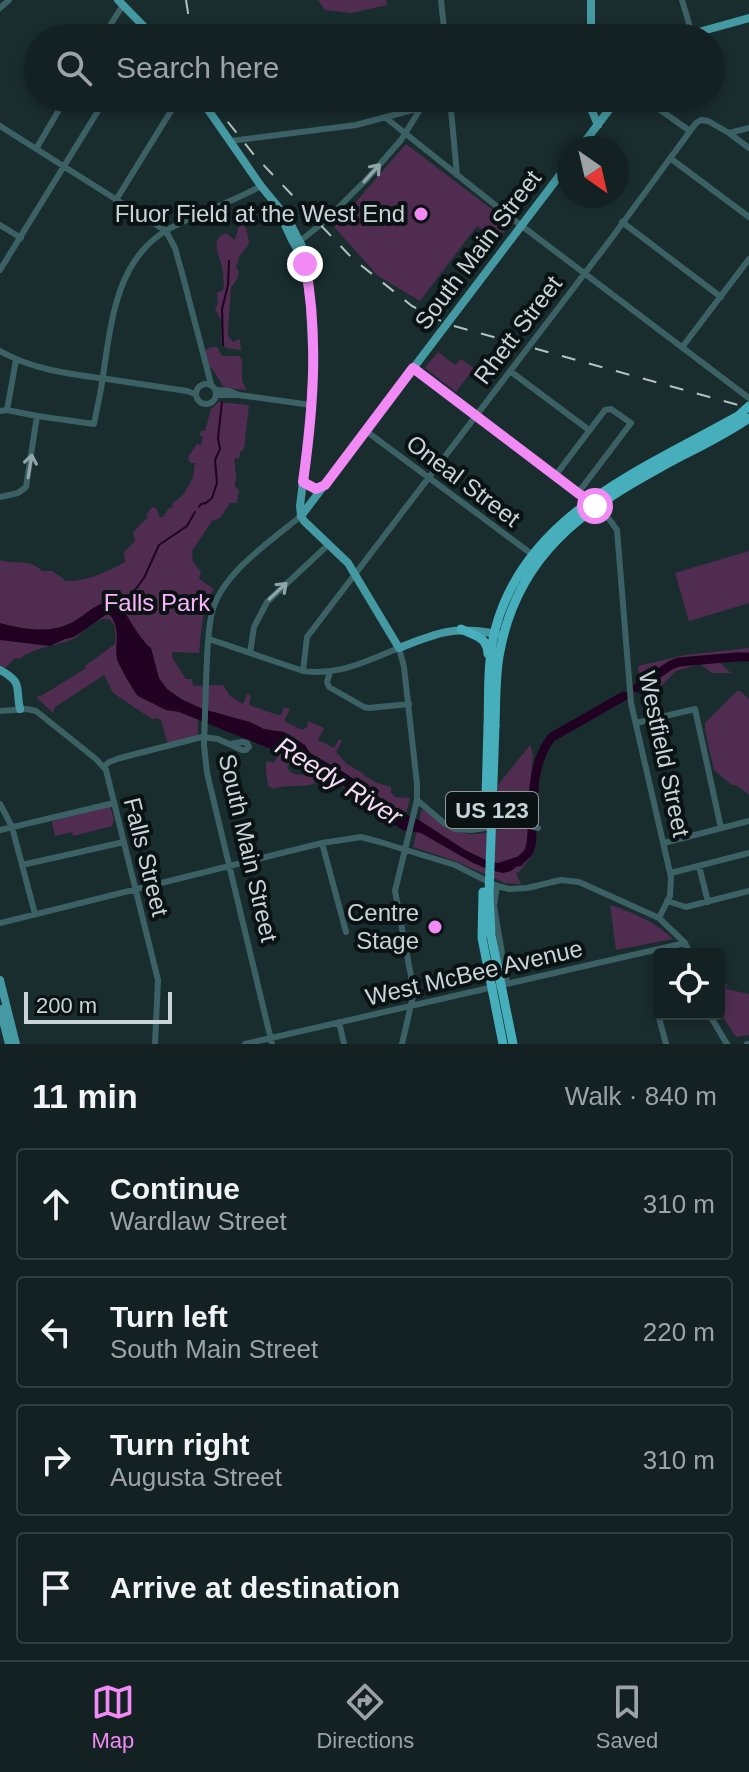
<!DOCTYPE html>
<meta charset="utf-8">
<style>
body{margin:0;font-family:Helvetica,sans-serif;background:#202e2f;color:#f1f3f6}
.controls{position:absolute;right:24px;bottom:24px;display:grid;overflow:hidden;border-radius:8px;box-shadow:0 4px 12px #0003}
.controls button{width:72px;height:72px;display:grid;place-items:center;padding:0;border:0;border-bottom:2px solid #323e40;background:#132122;color:#f1f3f6;font:40px sans-serif}
.compass{position:absolute;left:557px;top:136px;width:72px;height:72px;border-radius:50%;background:#132122;box-shadow:0 4px 12px #0003;rotate:146deg}
.scale{position:absolute;left:24px;bottom:20px;width:148px;box-sizing:border-box;padding-left:8px;border:4px solid #c8d4d5;border-top:0;font-size:22px;line-height:28px;white-space:nowrap;color:#c8d4d5;-webkit-text-stroke:6px #0a1213;paint-order:stroke}
.stop{position:absolute;width:24px;height:24px;margin:-18px;border:6px solid #f18af4;border-radius:50%;background:#fff}
.stop.end{background:#f18af4;border-color:#fff;box-shadow:0 2px 8px #0008}
.list{margin:0;padding:0;list-style:none}
h2{display:flex;justify-content:space-between;align-items:center;height:104px;margin:0;padding:0 32px;font-size:34px}
h2 small{font-size:26px;font-weight:400;color:#9da3a5}
.list li{display:grid;grid-template-columns:52px 1fr auto;gap:24px;align-items:center;box-sizing:border-box;height:112px;margin:0 16px 16px;padding:0 16px;border:2px solid #323e40;border-radius:8px}
.list b{display:block;font-size:30px;white-space:nowrap}
.list p{margin:0;font-size:26px;white-space:nowrap;color:#9da3a5}
.list em{font-size:26px;font-style:normal;color:#9da3a5}
.icon{flex:none;width:44px;height:44px;fill:none;stroke:currentColor;stroke-width:2;stroke-linecap:round;stroke-linejoin:round}
.map{position:relative;flex:none;width:749px;height:1044px;overflow:hidden}
.search{position:absolute;background:#132122;box-shadow:0 4px 12px #0003;left:24px;right:24px;top:24px;height:88px;display:flex;align-items:center;gap:20px;box-sizing:border-box;padding:0 28px;border-radius:44px;color:#9da3a5;font-size:30px}
.sheet{height:616px;background:#132122}
nav{display:flex;justify-content:space-around;align-items:center;box-sizing:border-box;height:112px;border-top:2px solid #323e40;background:#132122;font-size:22px;color:#9da3a5}
nav a{display:grid;justify-items:center;gap:4px}
nav .on{color:#f18af4}
.map>svg:first-child{display:block}
.green{fill:#502d50}
.water{fill:#210122}
.lines{fill:none;stroke-linecap:round;stroke-linejoin:round}
.stream{stroke:#210122;stroke-width:2}
.river{stroke:#210122;stroke-width:9}
.minor{stroke:#3c6165;stroke-width:6}
.major{stroke:#4599a2;stroke-width:8}
.highway{stroke:#47afbb;stroke-width:9}
.rail{stroke:#b3c0c1;stroke-width:2;stroke-dasharray:14 14;stroke-linecap:butt}
.minor-bridge{stroke:#3c6165;stroke-width:6}
.highway-bridge{stroke:#47afbb;stroke-width:9}
.oneway{stroke:#90a6a8}
.route{stroke:#f18af4;stroke-width:10}
.poi-dot{fill:#f18af4;stroke:#0a1213;stroke-width:3}
.labels{text-anchor:middle;stroke-width:8;stroke-linejoin:round;paint-order:stroke}
.shield{fill:#0a1213;stroke:#8f9a9b;stroke-width:2}
.shield-label{font-size:22px;font-weight:bold;fill:#c8d4d5}
.poi-label{font-size:24px;fill:#c8d4d5;stroke:#0a1213;text-anchor:end}
.street-label{font-size:24px;fill:#c8d4d5;stroke:#0a1213}
.park-label{font-size:24px;fill:#fcb3fc;stroke:#0a1213}
.water-label{font-size:26px;font-style:italic;fill:#f7d9f6;stroke:#0a1213}
</style>
<div class="map">
<svg width="749" height="1044" viewBox="0 0 749 1044">
<rect width="100%" height="100%" fill="#192c2e"/>
<path class="green" d="M318,0H386L387,5L351,13L325,10Z
M406,144L510,223L497,241L477,226L420,301L378,276L334,227Z
M242,224L246,228L249,242L247,247L240,255L236,267L239,272L238,277L231,288L228,331V336L233,342L240,339L241,350L226,348L221,341L222,322L215,309L218,303L217,293L223,290L224,287C223,280 224,275 222,267C219,253 209,240 226,233L235,240L238,228Z
M213,347H217L222,356H239L242,359V381L247,390L224,388C221,382 213,368 208,366L205,353L206,349Z
M438,352L455,365L461,359L474,368L456,392L425,368Z
M219,402L249,405L244,449L240,452L239,459L235,458C233,467 239,477 234,486L239,490L237,503H230L220,518L212,521L192,551L193,562L201,572L199,579L214,589C201,608 202,631 199,653L172,652L173,659L186,679H192L193,686L223,685L230,696L243,704L247,694L251,696L249,705L278,715H281L284,707L290,709L284,721L302,730L307,727L308,721L324,728L318,740L334,748L339,739L342,741L336,752L347,764L364,774L363,775L377,783L391,787V792L395,797L410,798L402,829L327,776L322,773L319,776L294,763H291L287,767C292,779 304,772 314,776L315,783C302,789 287,783 274,789L268,786C268,777 264,769 267,761L274,763L279,753L222,728L215,727V725L198,719V736L168,745L161,720L157,718L152,719L113,693L104,675L55,707L53,713L36,697L43,695L86,668L85,666L115,644C119,613 103,613 83,631C80,634 77,638 73,639C57,646 31,648 20,659L15,658L5,668L0,665V560C16,565 29,558 42,571H52L64,579L63,581C86,582 105,573 125,562L124,552L135,541L133,532L148,517L146,515L152,507L156,508L160,517H163L169,508L173,507L172,504L184,494L193,477L195,463H190L188,457L197,444L201,445L203,438L200,435L201,431H205L211,409Z
M749,551V603L689,621L675,573Z
M749,648V659L720,663L731,673H712L700,664L676,671L658,689L641,693L638,666L685,655Z
M737,691H740L749,699V795L738,786L732,785L714,770L705,730V723Z
M530,745L533,755L527,821L496,824L498,785Z
M110,806L114,820L112,826L73,836L72,832L55,836L52,823L53,821Z
M422,809C437,819 453,834 473,834C498,833 511,822 537,831L533,854L519,872L516,873L521,884L505,883L455,861L413,847Z
M610,905C632,912 657,923 673,939L616,950Z
M727,984L726,989L749,994V1035L736,1037L719,1011V986Z"/>
<path class="water" d="M117,600C125,612 141,641 151,648L159,678L167,689L183,700L203,709L250,722L264,729L284,732L305,745L310,753L345,773L400,812L419,820L465,850L486,860L498,863L528,853L526,859L511,871L503,873L490,870L473,863L421,833L403,830L393,824L349,790L313,766L179,712L166,710L138,696C134,692 118,664 117,659C114,641 122,632 110,615L107,614L74,637L65,639L50,646L0,640V623C26,630 56,635 79,618C92,609 101,601 117,600Z"/>
<g class="lines">
<path class="stream" d="M223,345L222,309L228,285L229,261
M199,507L201,504L206,503L212,498L217,483L215,460L220,449L218,438L222,402
M116,603L132,594L144,578L159,545L187,526L195,512"/>
<path class="river" d="M637,688L671,665L679,662L736,657H749
M519,862C519,861 527,854 528,853C533,844 532,832 532,822C533,793 533,760 552,737L624,696"/>
<path class="minor" d="M441,0L445,38
M682,0L692,34
M0,8L9,0
M102,38L123,5
M643,98L690,131
M450,99L457,175
M386,118L514,220L749,398
M0,126L166,231L175,248L182,273L211,384
M729,133L749,148
M230,141L356,125L458,98
M36,149L66,98
M670,158L749,217
M116,200L179,98
M622,222L721,297
M0,225L21,238
M300,241L324,222L366,180L401,140L421,108
M0,270L106,98
M683,346L749,259
M0,351C34,370 69,374 107,379C133,383 160,387 187,391L195,394
M413,368L595,506L609,519L617,530L631,703L671,877L670,896L659,918
M510,371L589,430
M196 394a10 10 0 1 1 20 0a10 10 0 1 1-20 0Z
M216,390L229,391L239,395
M216,395H239L311,405
M7,410L16,360
M0,411L7,410L37,416L94,424C97,408 101,392 103,376C111,323 116,260 167,230C197,213 231,203 261,186
M366,431L533,555
M555,476L605,410L611,409L631,423L578,493
M0,497L18,493L26,487L37,416
M209,639L303,671C340,676 366,661 399,648L404,667L417,784V800L395,891L414,992L402,1044
M250,653L254,627L267,602L329,544
M303,671L307,637L611,239L696,123L701,120L708,121L729,133L749,128
M330,672L327,682L329,687L364,707L369,708L409,704
M206,683C207,662 207,628 213,609C224,572 272,540 301,516
M0,711L27,709L36,711L96,759L106,770L158,980L155,1044
M636,723L695,709L721,828
M204,745L207,773L272,1044
M104,767L109,762L120,758L202,737L218,739L242,750H246L249,747L247,743L242,742L230,744
M417,800L444,823L455,829L472,830L518,823L538,828
M0,804L12,827L35,914
M0,830L114,803
M322,843L346,932
M664,843L749,821
M22,865L124,842
M699,866L708,902
M671,873L749,853
M497,886L494,906L507,983
M667,901L686,907L749,891
M0,923L322,843L361,837L380,842L455,865L497,886L509,889L527,888L561,880L579,882L659,918L685,943L690,954
M657,1010L666,1044
M709,1014L727,1044
M339,1022L344,1044
M245,1044L685,943
M747,1044H749"/>
<path class="major" d="M118,0L155,38
M591,0V38
M677,38L749,18
M200,98L261,186L288,219L303,248L310,304L313,369L309,433L300,506L301,516
M591,98L592,111L598,125
M580,148L618,98
M280,214L292,240L303,259
M301,516L569,163
M301,516L304,521L348,563L399,648C439,632 453,626 497,634
M0,670C24,683 15,688 20,709
M0,980L16,1044
M0,1009L9,1044"/>
<path class="highway" d="M461,629C475,636 487,636 488,654
M495,725C496,701 495,675 500,651C518,555 582,510 663,466C692,450 722,437 749,418
M488,727C489,695 487,661 495,630C525,514 644,469 738,416L749,406
M483,892L482,938L503,1044
M489,895L491,935L513,1044"/>
<path class="rail" d="M186,0L192,38
M213,98L224,117L254,155L352,258L412,306L447,324L749,408"/>
<path class="minor-bridge" d="M204,745L206,683"/>
<path class="highway-bridge" d="M486,796L488,727
M489,895L495,725"/>
</g>
<defs><path id="oneway-shaft" d="M-6 0H5M1.5-3L5.5 0L1.5 3" fill="none" stroke-width="1.6" stroke-linecap="round" stroke-linejoin="round" transform="scale(2)"/></defs>
<g class="oneway">
<use href="#oneway-shaft" transform="translate(372 173) rotate(-48)"/>
<use href="#oneway-shaft" transform="translate(30 466) rotate(-81)"/>
<use href="#oneway-shaft" transform="translate(278 591) rotate(-43)"/>
</g>
<g class="lines">
<path class="route" d="M305,264C319,336 313,410 303,482L316,489L325,485L413,368L595,506"/>
</g>
<g class="poi-dot">
<circle cx="421" cy="214" r="8"/>
<circle cx="435" cy="927" r="8"/>
</g>
<g class="labels">
<rect class="shield" x="446" y="792" width="92" height="36" rx="6"/>
<g class="shield-label">
<text x="492" y="818">US 123</text>
</g>
<g class="poi-label">
<text x="405" y="222">Fluor Field at the West End</text>
<text x="419" y="921">Centre<tspan x="419" dy="28">Stage</tspan></text>
</g>
<g class="street-label">
<text transform="translate(478 250) rotate(-53)" y="8">South Main Street</text>
<text transform="translate(518 330) rotate(-53)" y="8">Rhett Street</text>
<text transform="translate(463 481) rotate(37)" y="8">Oneal Street</text>
<text transform="translate(664 754) rotate(78)" y="8">Westfield Street</text>
<text transform="translate(248 848) rotate(77)" y="8">South Main Street</text>
<text transform="translate(146 857) rotate(76)" y="8">Falls Street</text>
<text transform="translate(474 973) rotate(-13)" y="8">West McBee Avenue</text>
</g>
<g class="park-label">
<text x="157" y="611">Falls Park</text>
</g>
<g class="water-label">
<text transform="translate(339 781) rotate(32)" y="9">Reedy River</text>
</g>
</g>
</svg>
<div class="controls">
<button><svg class="icon" aria-label="locate" viewBox="0 0 24 24"><circle cx="12" cy="12" r="6"/><path d="M12 2v4M12 18v4M2 12h4M18 12h4"/></svg></button>
</div>
<svg class="compass" viewBox="-18 -18 36 36"><path d="M0-13l5 13h-10z" fill="#e53935"/><path d="M0 13l5-13h-10z" fill="#9da3a5"/></svg>
<div class="scale">200 m</div>
<div class="stop" style="left:595px;top:506px"></div>
<div class="stop end" style="left:305px;top:264px"></div>
<div class="search"><svg class="icon" aria-label="search" viewBox="0 0 24 24"><circle cx="10" cy="10" r="6"/><path d="M15 15l6 6"/></svg>Search here</div>
</div>
<section class="sheet">
<h2>11 min<small>Walk · 840 m</small></h2>
<ul class="list">
<li><svg class="icon" aria-label="ahead" viewBox="0 0 24 24"><path d="M12 20V5M6 11l6-6 6 6"/></svg><div><b>Continue</b><p>Wardlaw Street</p></div><em>310 m</em></li>
<li><svg class="icon" aria-label="left" viewBox="0 0 24 24"><path d="M17 20v-9H6M10 6l-5 5 5 5"/></svg><div><b>Turn left</b><p>South Main Street</p></div><em>220 m</em></li>
<li><svg class="icon" aria-label="right" viewBox="0 0 24 24"><path d="M7 20v-9h11M14 6l5 5-5 5"/></svg><div><b>Turn right</b><p>Augusta Street</p></div><em>310 m</em></li>
<li><svg class="icon" aria-label="arrive" viewBox="0 0 24 24"><path d="M6 21V4h12l-3 4 3 4H6"/></svg><div><b>Arrive at destination</b></div></li>
</ul>
</section>
<nav>
<a class="on"><svg class="icon" aria-label="map" viewBox="0 0 24 24"><path d="M3 6l6-2 6 2 6-2v14l-6 2-6-2-6 2zM9 4v14M15 6v14"/></svg>Map</a>
<a><svg class="icon" aria-label="directions" viewBox="0 0 24 24"><path d="M12 3l9 9-9 9-9-9zM9 14v-3h6M13 9l2 2-2 2"/></svg>Directions</a>
<a><svg class="icon" aria-label="saved" viewBox="0 0 24 24"><path d="M7 4h10v16l-5-4-5 4z"/></svg>Saved</a>
</nav>
